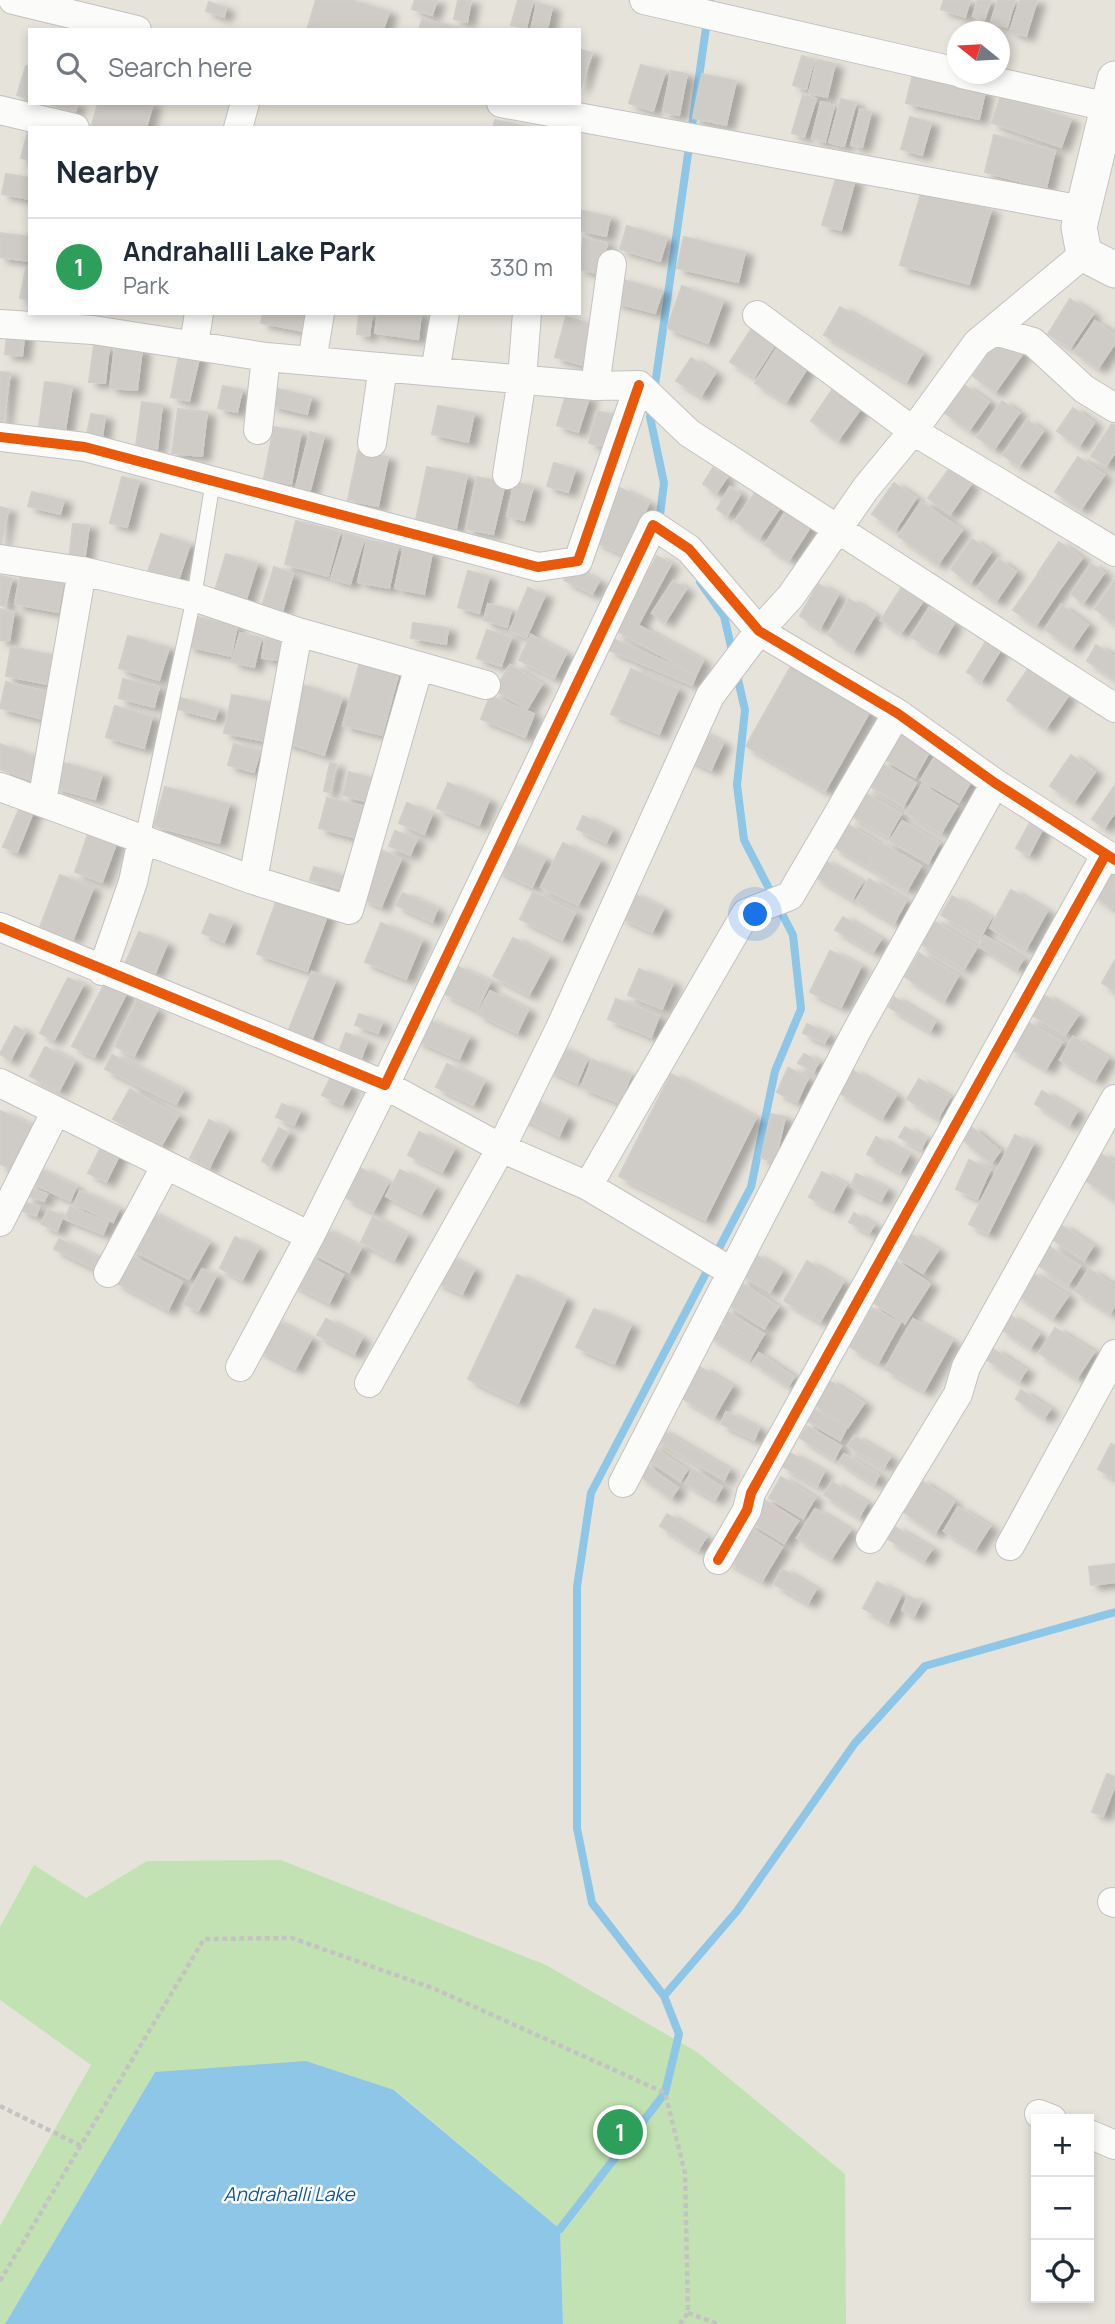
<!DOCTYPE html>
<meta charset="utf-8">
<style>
body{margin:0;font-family:Manrope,sans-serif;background:#f2f2f3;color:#1f2937}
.controls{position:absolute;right:21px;bottom:21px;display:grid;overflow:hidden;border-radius:0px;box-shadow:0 4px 10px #0003}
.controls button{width:63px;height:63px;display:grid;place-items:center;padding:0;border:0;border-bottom:2px solid #e0e1e3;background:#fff;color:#1f2937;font:35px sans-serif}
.compass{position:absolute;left:947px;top:21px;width:63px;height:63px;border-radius:50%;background:#fff;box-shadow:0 4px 10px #0003;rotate:288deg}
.you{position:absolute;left:756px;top:915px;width:24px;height:24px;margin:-18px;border:5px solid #fff;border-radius:50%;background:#1a73e8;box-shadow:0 0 0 10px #1a73e833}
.badge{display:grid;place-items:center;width:46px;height:46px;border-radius:50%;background:#6a6966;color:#fff;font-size:23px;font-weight:700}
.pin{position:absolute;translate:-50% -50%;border:4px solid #fff;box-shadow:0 2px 7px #0006}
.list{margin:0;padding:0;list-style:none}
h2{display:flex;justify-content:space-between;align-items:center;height:91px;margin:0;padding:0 28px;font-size:30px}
h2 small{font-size:23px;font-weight:400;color:#747a83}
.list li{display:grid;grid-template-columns:46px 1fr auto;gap:21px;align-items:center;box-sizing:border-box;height:98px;padding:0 28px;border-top:2px solid #e0e1e3}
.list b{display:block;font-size:26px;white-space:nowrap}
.list p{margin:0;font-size:23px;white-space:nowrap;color:#747a83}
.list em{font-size:23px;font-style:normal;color:#747a83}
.icon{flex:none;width:38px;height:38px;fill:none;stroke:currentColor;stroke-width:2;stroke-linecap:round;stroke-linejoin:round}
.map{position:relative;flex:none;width:1115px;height:2324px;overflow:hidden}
.search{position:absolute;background:#fff;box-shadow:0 4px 10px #0003;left:28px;top:28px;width:553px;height:77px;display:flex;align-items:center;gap:18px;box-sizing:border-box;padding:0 24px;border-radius:0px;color:#747a83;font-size:26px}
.panel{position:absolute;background:#fff;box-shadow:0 4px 10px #0003;left:28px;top:126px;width:553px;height:189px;border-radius:0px}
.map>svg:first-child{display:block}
.green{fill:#c2e2b3}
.water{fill:#8ec6e8}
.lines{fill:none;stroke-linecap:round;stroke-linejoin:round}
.stream{stroke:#8ec6e8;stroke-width:8}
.building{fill:#cfccc7;stroke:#d0cec8;stroke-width:2;filter:url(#shadow)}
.service-casing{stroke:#c3c2c1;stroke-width:16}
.minor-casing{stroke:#c3c2c1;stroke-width:30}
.tertiary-casing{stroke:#c3c2c1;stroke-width:37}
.path{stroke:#c4c3c2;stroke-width:4.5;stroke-dasharray:5 3.5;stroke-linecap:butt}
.service{stroke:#fbfbfa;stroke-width:14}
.minor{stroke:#fbfbfa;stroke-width:28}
.tertiary{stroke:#fbfbfa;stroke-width:35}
.cycleway-casing{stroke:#fff;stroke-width:15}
.cycleway{stroke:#e8590c;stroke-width:10}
.labels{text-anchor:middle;stroke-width:5;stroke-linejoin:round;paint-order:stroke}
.water-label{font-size:19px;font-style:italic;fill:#0d5594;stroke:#fff}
</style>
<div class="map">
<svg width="1115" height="2324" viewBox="0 0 1115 2324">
<defs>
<filter id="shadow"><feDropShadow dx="8" dy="4.5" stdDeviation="3.5" flood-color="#0004"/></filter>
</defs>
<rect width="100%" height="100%" fill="#e6e3db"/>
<path class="green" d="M281,1860L546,1965L697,2052L845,2174L846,2324H563L560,2229L395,2090L155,2072L5,2324H0V2226L91,2065L0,2000V1927L34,1865L86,1898L147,1861Z"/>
<path class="water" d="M306,2061L394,2090L560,2229L563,2324H5L155,2072Z"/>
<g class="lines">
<path class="stream" d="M654,392L710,0
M652,405L650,417L664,483L659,523
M700,582L724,616L733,655
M664,1996L592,1903L577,1828V1587L591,1493L751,1187L775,1071L801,1009L793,935L744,840L737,785L745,710L736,671
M553,2233L560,2229L665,2093L679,2034L664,1996L737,1911L855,1743L925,1666L1115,1612"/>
</g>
<path class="building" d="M316,0H351L389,12L383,30H307Z
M415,0H437L432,15L412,9Z
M458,0H471L467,22L454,19Z
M518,0H533L526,28L511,25Z
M944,0H970L965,17L941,9Z
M978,0H991L984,20L973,16Z
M998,0H1015L1007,27L991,22Z
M1020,0H1037L1026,36L1010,31Z
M209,2L226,8L224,17L206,11Z
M537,3L552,7L547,30H531Z
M422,19L454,27L453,30H419Z
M582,50L592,53L580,90L579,58Z
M802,56L814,60L806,89L793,85Z
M817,60L835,64L827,97L809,93Z
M641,65L665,72L653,111L629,103Z
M26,66L30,67V99L17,95Z
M671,71L687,74L679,115L663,112Z
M702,74L736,81L726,125L693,118Z
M913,74L985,91L979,119L906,103Z
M803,95L816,99L804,137L792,133Z
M1001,95L1071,119L1061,147L992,123Z
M841,99L856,103L844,146L829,142Z
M821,102L834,106L825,142L812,138Z
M46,103H77L75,112Z
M98,103H153L146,128H91Z
M860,109L871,112L862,147L851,145Z
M910,117L931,123L922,155L901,149Z
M495,120L523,126V128H493Z
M29,128H30V160L21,158Z
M994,135L1055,151L1046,188L985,172Z
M6,174L30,178V199L2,194Z
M837,175L855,180L841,230L822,225Z
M922,190L991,210L969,284L900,265Z
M579,210L610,217L606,236L579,230Z
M627,226L667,238L660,261L620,249Z
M0,233L30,237V261L0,257Z
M684,237L745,252L738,282L677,268Z
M583,238L607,243L601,274L579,269Z
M26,268H30V300L20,298Z
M620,279L662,291L655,313L614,302Z
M682,286L723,301L708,343L667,328Z
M1070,299L1093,314L1070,348L1048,334Z
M840,307L922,354L906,382L824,335Z
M263,313H307L304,331L261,323Z
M359,313H372L369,336L357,334Z
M378,313H421L418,339L375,333Z
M566,317L594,325L583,365L555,357Z
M1095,321L1115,335V343L1098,368L1074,352Z
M8,328L25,329L22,356L5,354Z
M752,328L776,343L754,377L730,362Z
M1000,337L1023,353L995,392L973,376Z
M94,345L109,347L105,383L89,382Z
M779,345L809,365L786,402L755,383Z
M115,346L142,349L137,390L110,388Z
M180,350L200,354L189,401L171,397Z
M691,358L715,373L701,396L676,381Z
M0,372L10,373L3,424H0Z
M45,382L72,386L65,430L39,426Z
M836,384L864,404L838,440L811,421Z
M964,385L989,402L969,430L945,413Z
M223,386L242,390L237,412L218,408Z
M274,388L311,397L307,414L270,405Z
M567,391L589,398L578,432L557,425Z
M1002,401L1019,413L994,449L977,437Z
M142,402L162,405L157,449L136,446Z
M438,406L474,413L468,442L432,434Z
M1073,408L1094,423L1079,446L1057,431Z
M178,409L207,412L202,456L172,453Z
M597,411L622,417L615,449L589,443Z
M91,414L105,416L102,437L87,434Z
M1027,420L1043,431L1019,466L1003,455Z
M1112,424L1115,426V452L1106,466L1091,456Z
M274,427L301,432L291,484L264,478Z
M310,432L324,436L309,494L295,491Z
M358,451L388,457L378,506L348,500Z
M1078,457L1104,475L1081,509L1055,492Z
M554,463L575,470L568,492L547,486Z
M427,467L467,475L456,528L416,520Z
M713,468L727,477L716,493L703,484Z
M949,469L971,484L950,514L928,498Z
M122,477L139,481L127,527L110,523Z
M477,477L505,483L493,534L466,529Z
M515,482L533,487L524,520L507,516Z
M894,483L916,498L895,530L872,514Z
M730,487L740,494L727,516L717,509Z
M620,488L649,503L624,555L595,541Z
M758,489L781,506L759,538L735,521Z
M32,492L64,500L60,514L28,506Z
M921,502L962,530L938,564L898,536Z
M0,507L8,509L0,549Z
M787,509L812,524L789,560L765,545Z
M296,521L340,532L328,576L285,564Z
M73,524L89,525L84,563L69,561Z
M345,533L364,539L350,584L331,578Z
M161,534L190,544L176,587L146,577Z
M972,539L991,552L970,583L951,569Z
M367,540L398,546L389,588L358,582Z
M1059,542L1082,558L1060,589L1038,573Z
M404,546L432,552L424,594L395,588Z
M226,554L257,564L244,606L213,597Z
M657,556L671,564L638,625L703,661L696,675L616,630Z
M998,559L1016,572L996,601L977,588Z
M1091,564L1104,573L1083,603L1071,594Z
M274,567L293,574L282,612L262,606Z
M570,567L599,581L592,594L564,580Z
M21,571L64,579L58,612L15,604Z
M468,571L489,577L479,613L458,607Z
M1039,573L1060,589L1036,625L1013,610Z
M0,576L12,578L5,606L0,605Z
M1115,580V623L1095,609Z
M673,581L686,589L665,622L652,613Z
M818,584L838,595L820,628L800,616Z
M902,587L923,601L901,633L881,620Z
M528,588L545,595L526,638L510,630Z
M849,599L875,615L853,651L828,635Z
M488,604L511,610L507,627L484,620Z
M1061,605L1088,625L1072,648L1045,629Z
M929,608L954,623L937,652L911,637Z
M0,609L14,612L9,641L0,640Z
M193,616L237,626L231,656L187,646Z
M413,623L448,628L446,644L411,638Z
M487,630L511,638L501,666L477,658Z
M240,633L261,638L254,667L232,662Z
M531,635L566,654L554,678L519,660Z
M128,636L169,648L159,680L119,668Z
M265,639L287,642L284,661L262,658Z
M613,639L696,675L692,685L609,650Z
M987,640L1001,649L981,681L967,672Z
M1096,645L1115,657V679L1087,661Z
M11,647L53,655L48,684L6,676Z
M360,662L399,672L382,735L343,725Z
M510,665L542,684L527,709L495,690Z
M791,666L870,711L825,791L746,746Z
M631,669L678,689L659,734L611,714Z
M1028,669L1068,696L1046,728L1007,700Z
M123,679L159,687L154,707L119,698Z
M6,682L50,693L43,719L0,708Z
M300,684L342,698L324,755L282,741Z
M232,695L274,703L266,741L224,733Z
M490,696L534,714L525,737L481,719Z
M181,698L218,709L215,719L178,709Z
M115,706L152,717L144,748L106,737Z
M899,730L931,749L915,777L883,758Z
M699,731L723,743L711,770L686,758Z
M0,744L41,759L34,781L0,769Z
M234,744L260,751L254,772L228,765Z
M936,755L974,776L959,802L921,780Z
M1071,755L1095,772L1074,802L1050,786Z
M61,762L102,774L95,799L53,787Z
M330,763L336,764L330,792L324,791Z
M881,763L916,783L903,806L868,785Z
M349,772L374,779L368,802L343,795Z
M448,783L489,800L479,825L437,808Z
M922,785L957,806L941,833L906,813Z
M1115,785V812L1104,828L1092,819Z
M165,787L229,804L219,843L154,826Z
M863,792L901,814L888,837L850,815Z
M327,798L365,807L357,838L319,828Z
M22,802L35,807L17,852L3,847Z
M407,803L432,814L424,834L399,823Z
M583,816L612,830L606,843L577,829Z
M902,821L939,843L928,863L890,841Z
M1031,821L1043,828L1029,855L1016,848Z
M847,824L880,844L867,866L834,847Z
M89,831L117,841L102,882L75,872Z
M395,831L417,839L410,855L389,846Z
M508,842L545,859L532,887L495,869Z
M563,843L600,861L578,905L541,887Z
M883,844L921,866L907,890L869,867Z
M381,850L401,859L381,907L362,898Z
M823,860L862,882L852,899L814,876Z
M314,867L351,879L347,891L310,880Z
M1109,871L1115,876L1113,909L1092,894Z
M60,875L93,888L73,939L40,927Z
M869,879L906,901L894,923L856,901Z
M1011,890L1047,911L1026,949L990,928Z
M533,892L575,913L562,940L520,919Z
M403,893L437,909L432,922L396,905Z
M631,893L663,909L652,932L620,917Z
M279,894L328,913L307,971L257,954Z
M952,896L991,918L980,938L941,915Z
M210,914L232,923L224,942L202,933Z
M843,917L881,939L873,952L835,930Z
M932,920L977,947L964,969L918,942Z
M381,923L422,940L406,979L365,962Z
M139,932L167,944L155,973L126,962Z
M985,936L1023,959L1017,969L979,946Z
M513,938L549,957L529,995L493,976Z
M830,951L861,966L841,1007L810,992Z
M919,953L958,976L944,1001L905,977Z
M1115,960V991L1102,983Z
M456,966L490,982L477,1010L443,993Z
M639,969L673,983L662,1009L628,995Z
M312,972L335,981L311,1041L288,1032Z
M68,978L83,985L54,1040L40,1033Z
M106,981L127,992L94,1057L72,1046Z
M490,991L528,1010L517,1033L478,1014Z
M1044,995L1078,1015L1065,1035L1032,1015Z
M894,997L935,1022L930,1031L889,1007Z
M616,999L659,1016L651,1037L608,1019Z
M137,1000L157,1010L134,1056L115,1046Z
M359,1014L382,1022L378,1033L355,1025Z
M425,1019L469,1037L459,1059L416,1040Z
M1026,1021L1062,1042L1046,1069L1010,1048Z
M807,1024L829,1035L824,1043L803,1033Z
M15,1026L25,1032L10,1060L0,1054Z
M346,1033L367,1042L361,1058L340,1049Z
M1073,1037L1108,1058L1095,1080L1060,1060Z
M558,1046L587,1060L577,1083L547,1069Z
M45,1047L74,1062L59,1091L30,1076Z
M804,1054L819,1062L813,1072L798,1063Z
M112,1055L183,1091L176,1104L105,1069Z
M592,1060L631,1075L620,1103L581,1087Z
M447,1064L484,1082L473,1105L436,1087Z
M788,1068L808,1078L797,1102L777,1092Z
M852,1070L896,1095L882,1118L838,1092Z
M671,1074L756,1118L705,1220L619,1176Z
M331,1077L351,1087L342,1105L322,1095Z
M919,1079L950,1097L938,1118L907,1099Z
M130,1089L178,1116L161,1146L113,1119Z
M1042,1091L1077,1111L1069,1125L1035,1104Z
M527,1099L567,1118L559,1136L518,1116Z
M282,1104L300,1111L294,1125L276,1117Z
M0,1111L37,1128L16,1172L0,1164Z
M771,1114L785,1117L775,1161L761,1158Z
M209,1120L228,1130L209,1168L190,1158Z
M905,1127L926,1139L921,1149L899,1137Z
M971,1127L1000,1151L991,1163L962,1139Z
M279,1128L288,1133L270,1166L262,1161Z
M419,1132L454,1149L442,1172L408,1155Z
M1015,1135L1033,1144L988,1234L969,1224Z
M876,1137L909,1155L900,1172L867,1154Z
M104,1141L122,1150L106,1182L88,1173Z
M1100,1153L1115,1163V1200L1084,1179Z
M969,1160L990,1170L977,1199L956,1189Z
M34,1167L76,1187L70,1201L28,1181Z
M360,1168L388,1183L373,1212L345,1197Z
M400,1170L435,1188L421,1214L386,1196Z
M822,1172L846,1185L833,1210L809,1197Z
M856,1174L887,1189L881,1201L851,1186Z
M29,1188L47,1194L44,1201L27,1196Z
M80,1191L119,1209L113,1222L74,1204Z
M23,1202L39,1207L36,1216L20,1210Z
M70,1207L108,1222L103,1234L65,1219Z
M48,1210L63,1216L57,1231L41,1224Z
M148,1211L209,1243L189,1279L129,1248Z
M854,1213L874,1225L869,1233L849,1222Z
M373,1217L407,1235L394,1260L361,1242Z
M1061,1225L1093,1246L1084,1260L1052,1239Z
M322,1228L361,1248L349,1272L310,1252Z
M909,1233L938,1250L923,1273L895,1256Z
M235,1237L258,1249L242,1280L220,1268Z
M59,1239L98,1258L93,1268L54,1249Z
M1050,1247L1080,1266L1068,1285L1039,1266Z
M754,1254L782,1271L770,1292L741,1275Z
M129,1255L182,1282L168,1310L115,1282Z
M307,1256L343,1275L329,1303L292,1284Z
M447,1256L474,1270L462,1294L435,1281Z
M807,1261L843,1282L820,1322L784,1301Z
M896,1261L930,1284L905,1323L871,1301Z
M202,1269L216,1276L198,1311L184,1304Z
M1089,1269L1115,1286V1305L1110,1313L1075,1291Z
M1030,1272L1068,1296L1053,1318L1016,1294Z
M517,1275L566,1299L518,1403L468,1379Z
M740,1282L778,1307L764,1328L726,1303Z
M872,1308L900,1323L878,1363L850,1347Z
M594,1309L631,1325L614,1364L576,1347Z
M724,1310L764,1334L758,1344L718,1320Z
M1009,1315L1039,1334L1030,1348L1001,1329Z
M272,1319L311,1339L295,1369L257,1349Z
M326,1319L362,1338L354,1354L317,1335Z
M913,1319L952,1341L924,1391L885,1369Z
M716,1322L757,1346L749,1360L708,1335Z
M1055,1328L1094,1352L1077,1378L1039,1353Z
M993,1349L1026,1370L1019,1381L986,1359Z
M759,1353L794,1377L788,1386L753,1362Z
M700,1367L732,1386L714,1417L682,1398Z
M828,1380L864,1403L848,1427L813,1404Z
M1021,1390L1050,1409L1044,1418L1016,1399Z
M812,1408L847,1427L840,1440L806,1420Z
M726,1412L759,1428L754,1440L721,1424Z
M807,1426L841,1446L834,1459L800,1438Z
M659,1429L729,1470L724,1480L653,1438Z
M854,1436L890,1457L884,1467L848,1446Z
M1111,1444L1115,1446V1479L1098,1469Z
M651,1446L687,1470L680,1481L644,1457Z
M790,1453L824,1472L817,1486L782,1466Z
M844,1454L879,1475L874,1484L839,1462Z
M645,1464L678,1488L671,1498L638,1474Z
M693,1469L722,1487L715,1500L685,1483Z
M781,1477L815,1498L803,1518L769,1498Z
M920,1480L954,1502L935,1533L901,1510Z
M832,1482L867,1503L859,1517L824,1495Z
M763,1499L798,1521L784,1543L750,1521Z
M958,1507L990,1526L975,1550L944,1531Z
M815,1509L850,1530L831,1559L797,1538Z
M667,1514L706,1537L698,1550L660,1526Z
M744,1525L782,1547L762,1581L725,1560Z
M895,1527L932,1549L924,1561L888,1539Z
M1115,1564V1582L1091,1585L1089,1567Z
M782,1569L816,1589L808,1603L774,1584Z
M877,1582L901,1595L888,1622L863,1608Z
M908,1596L921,1602L914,1616L902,1610Z
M1107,1774L1115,1777V1785L1103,1816L1092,1812Z"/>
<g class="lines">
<g class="service-casing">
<path id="service" d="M142,840L194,597L213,481"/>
</g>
<g class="minor-casing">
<path id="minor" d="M13,0L137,30
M644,0L958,72
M962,74L1108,107
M501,103L1083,210
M0,110L75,128
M238,128L245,103
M757,315L913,431L1115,552
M0,324L93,330L266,357L595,386L639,385L689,433L1115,708
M981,340L995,331L1033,342L1084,389L1115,408
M194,344L199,313
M312,361L320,313
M435,372L445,313
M595,386L612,264
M258,430L266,357
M0,437L85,447L538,567L578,561L639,385
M372,443L383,367
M507,475L522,379L527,313
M0,559L82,571L194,597L298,632L419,666L349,910L253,880L0,787
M419,666L486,685
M42,802L82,571
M253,880L298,632
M0,927L385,1085L653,525L689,549L759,631L897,713L995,783L1115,860
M102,971L133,882L142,840
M0,1083L310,1236
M588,1186L746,913L790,896L897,713
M0,1222L56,1111
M732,1272L588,1186L501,1148L560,1028L710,696L759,631L791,596L866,488L913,431L977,343L1084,254
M108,1273L166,1165
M240,1367L310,1236L385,1085L501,1148L369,1383
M623,1483L855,1034L995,783
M870,1539L958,1394L966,1367L1115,1099
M1010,1546L1115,1354
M718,1560L747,1510L751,1493L1106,854
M1112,1902L1115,1903
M1039,2114L1052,2119
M1089,2134L1115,2145"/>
</g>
<g class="tertiary-casing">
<path id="tertiary" d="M1115,79L1079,227L1084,254L1115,270"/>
</g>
<path class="path" d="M0,2106L81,2146
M0,2281L204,1939L292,1938L435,1989L665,2093L685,2173L688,2313L680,2324
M688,2313L718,2324"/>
<use href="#service" class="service"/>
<use href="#minor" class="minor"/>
<use href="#tertiary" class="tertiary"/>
<g class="cycleway-casing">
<path id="cycleway" d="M0,437L85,447L538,567L578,561L639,385
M0,927L385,1085L653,525L689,549L759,631L897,713L995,783L1115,860
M718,1560L747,1510L751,1493L1106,854"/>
</g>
<use href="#cycleway" class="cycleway"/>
</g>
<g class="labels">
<g class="water-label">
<text x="289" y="2201">Andrahalli Lake</text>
</g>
</g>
</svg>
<div class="controls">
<button>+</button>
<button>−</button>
<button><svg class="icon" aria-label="locate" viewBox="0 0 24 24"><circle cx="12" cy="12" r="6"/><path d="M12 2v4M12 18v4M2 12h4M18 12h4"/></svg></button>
</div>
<svg class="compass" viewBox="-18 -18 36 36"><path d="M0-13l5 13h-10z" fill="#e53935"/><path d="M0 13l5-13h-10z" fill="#747a83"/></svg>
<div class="you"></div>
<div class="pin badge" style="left:620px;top:2132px;background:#2e9e5b">1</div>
<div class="search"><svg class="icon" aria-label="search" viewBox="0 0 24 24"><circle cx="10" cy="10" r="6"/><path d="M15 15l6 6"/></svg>Search here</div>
<section class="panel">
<h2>Nearby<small></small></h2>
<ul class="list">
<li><span class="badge" style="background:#2e9e5b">1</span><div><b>Andrahalli Lake Park</b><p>Park</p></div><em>330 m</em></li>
</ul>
</section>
</div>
